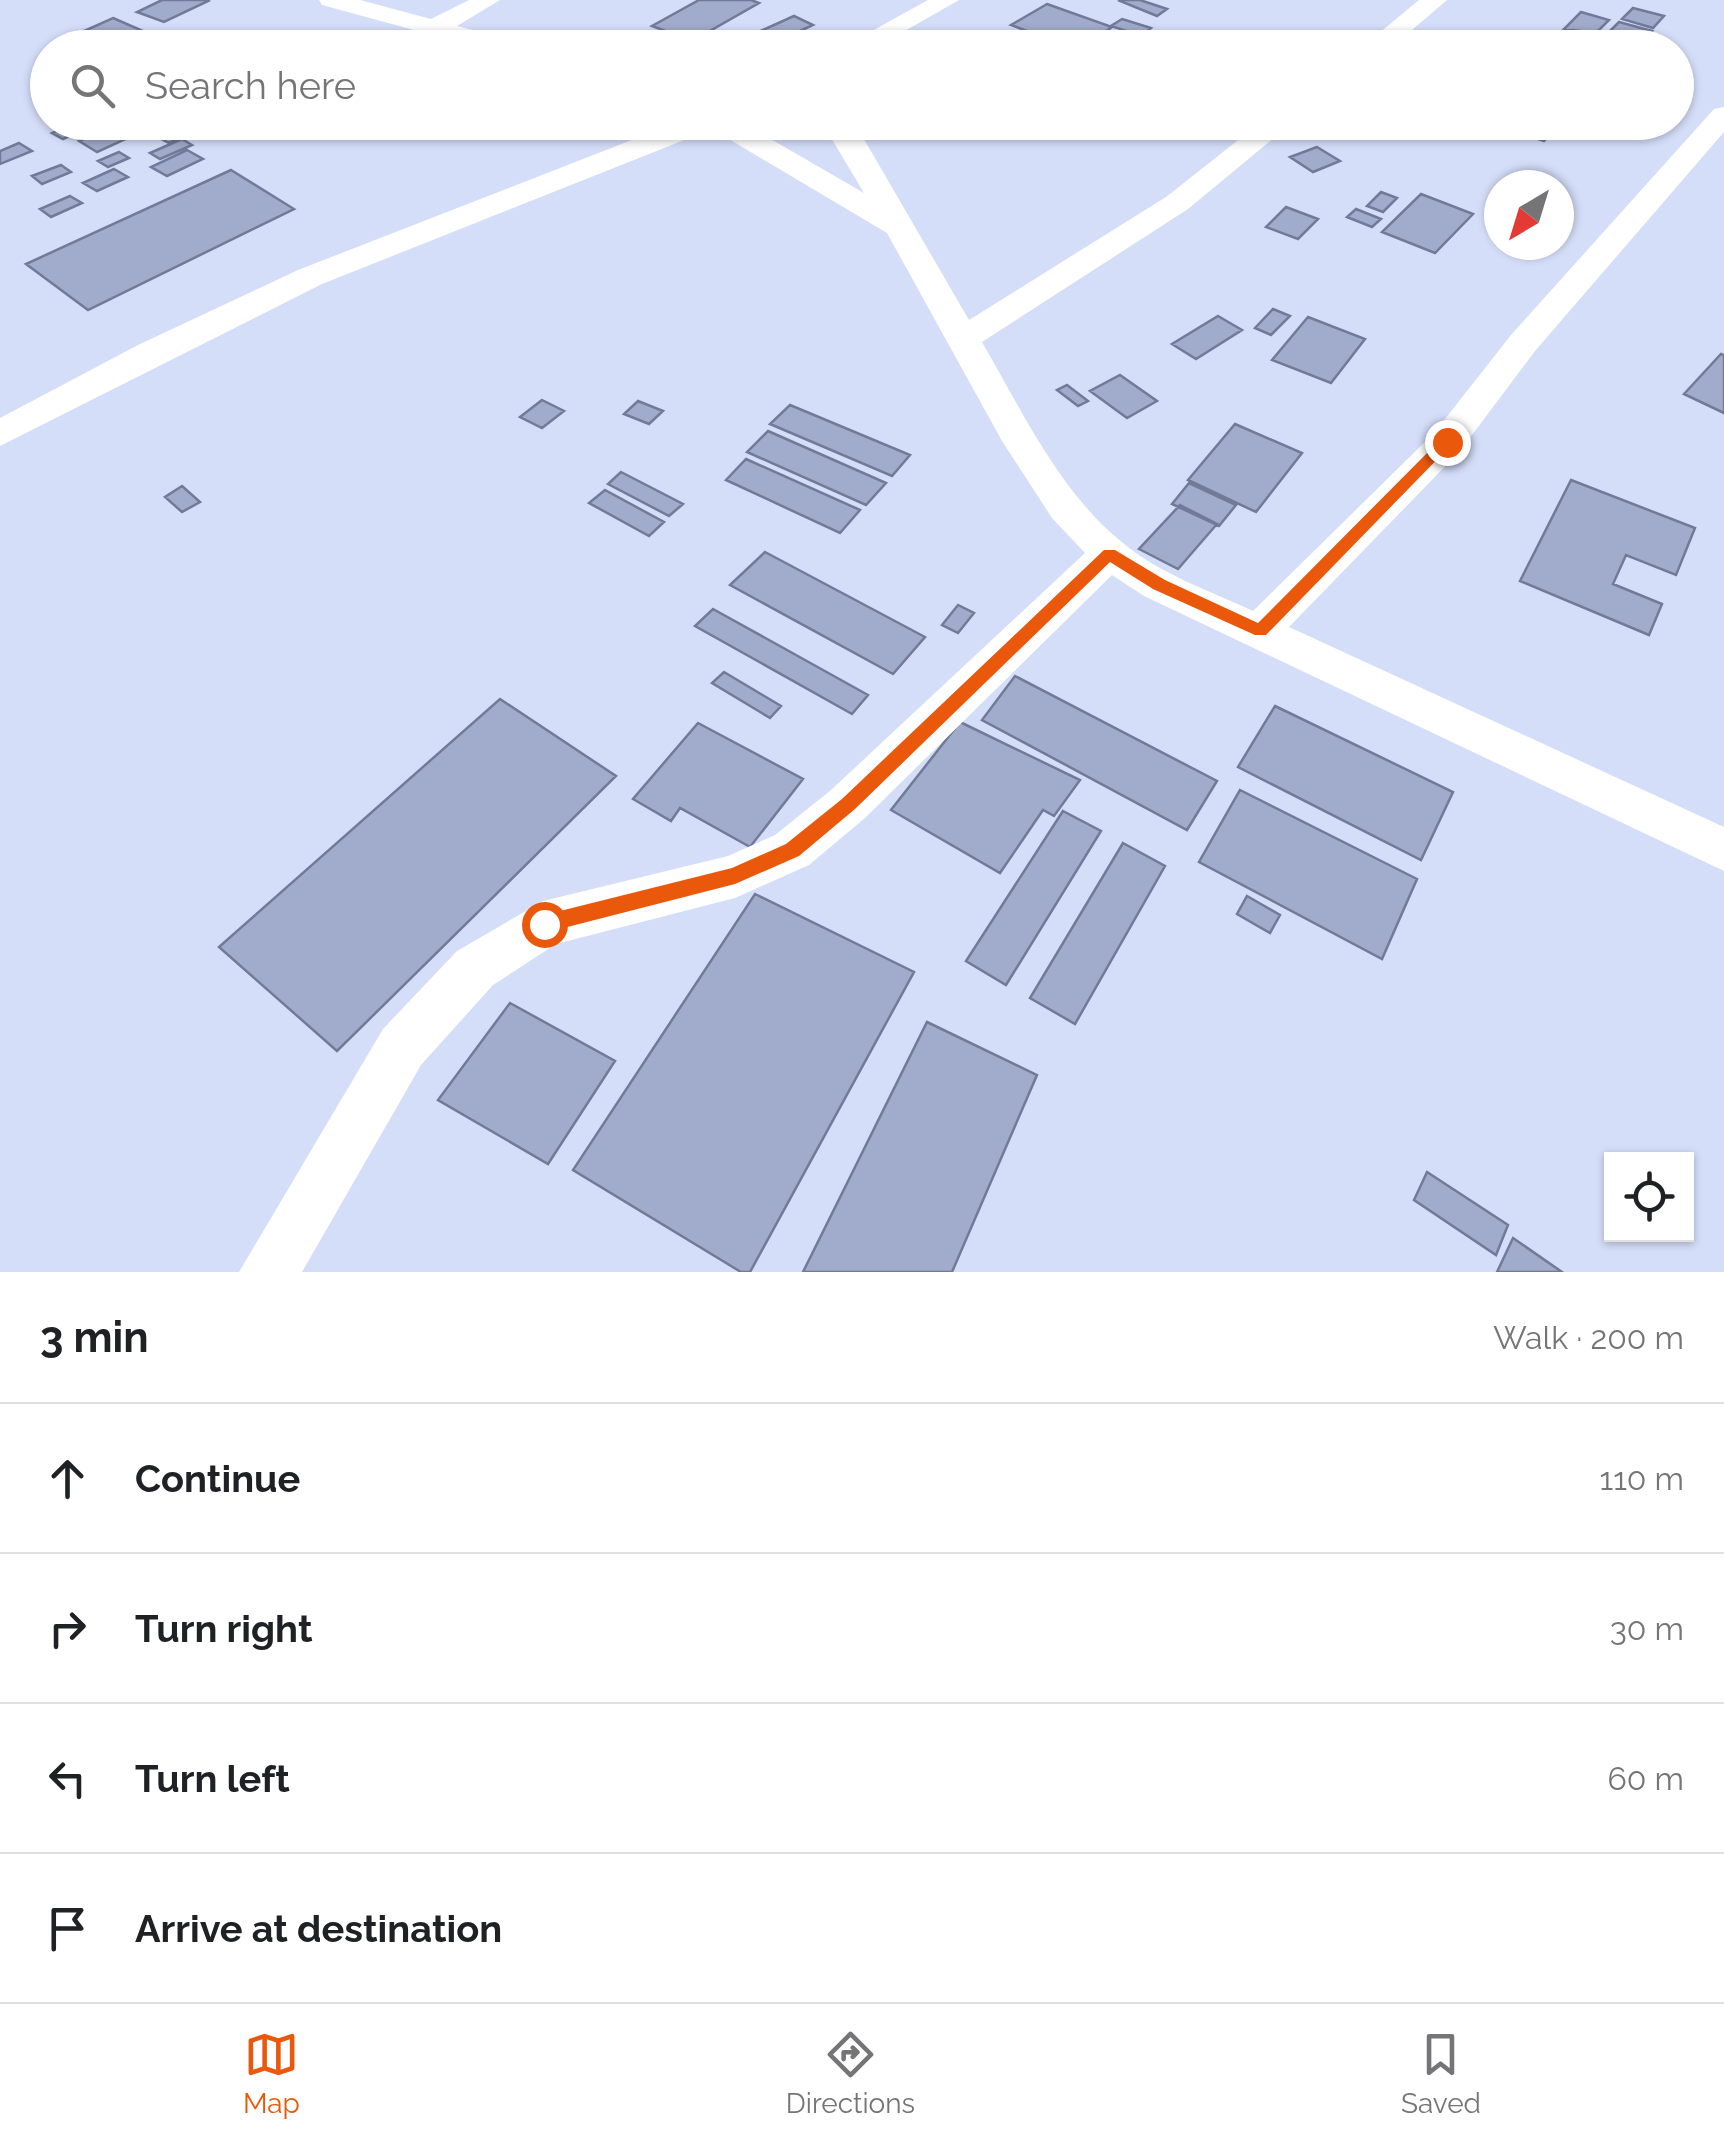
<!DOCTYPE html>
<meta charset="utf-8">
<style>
body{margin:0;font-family:Raleway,sans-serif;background:#f6f6f6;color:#202124}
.controls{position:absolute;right:30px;bottom:30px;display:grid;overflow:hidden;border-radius:0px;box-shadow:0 2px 8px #0004}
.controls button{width:90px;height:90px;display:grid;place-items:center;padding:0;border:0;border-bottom:2px solid #e0e0e0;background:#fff;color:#202124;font:50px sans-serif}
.compass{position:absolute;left:1484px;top:170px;width:90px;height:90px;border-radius:50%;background:#fff;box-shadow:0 2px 8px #0004;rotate:218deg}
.stop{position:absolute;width:30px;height:30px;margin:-22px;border:8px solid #ea580c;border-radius:50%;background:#fff}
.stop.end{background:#ea580c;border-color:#fff;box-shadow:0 2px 10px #0008}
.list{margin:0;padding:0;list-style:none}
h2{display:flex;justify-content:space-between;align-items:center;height:130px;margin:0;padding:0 40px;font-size:42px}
h2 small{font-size:32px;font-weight:400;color:#757577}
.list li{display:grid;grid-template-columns:65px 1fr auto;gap:30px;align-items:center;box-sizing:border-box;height:150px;padding:0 40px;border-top:2px solid #e0e0e0}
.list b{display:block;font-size:38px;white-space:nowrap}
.list em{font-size:32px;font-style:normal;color:#757577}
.icon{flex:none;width:55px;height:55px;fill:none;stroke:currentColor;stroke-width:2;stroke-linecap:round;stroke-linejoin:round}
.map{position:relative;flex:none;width:1724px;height:1272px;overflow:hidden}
.search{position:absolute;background:#fff;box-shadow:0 2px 8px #0004;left:30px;right:30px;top:30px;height:110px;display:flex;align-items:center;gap:25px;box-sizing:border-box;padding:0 35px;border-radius:55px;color:#757577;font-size:38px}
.sheet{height:730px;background:#fff}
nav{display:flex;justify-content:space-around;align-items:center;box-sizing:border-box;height:140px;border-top:2px solid #e0e0e0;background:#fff;font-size:28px;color:#757577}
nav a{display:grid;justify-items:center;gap:5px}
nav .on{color:#ea580c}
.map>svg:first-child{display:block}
.building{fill:#a1abcb;stroke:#717b99;stroke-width:2.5}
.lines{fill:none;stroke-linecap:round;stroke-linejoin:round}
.minor{fill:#fff;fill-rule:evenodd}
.route{fill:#ea580c}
</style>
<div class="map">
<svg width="1724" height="1272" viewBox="0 0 1724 1272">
<rect width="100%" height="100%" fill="#d5def9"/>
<path class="building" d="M162,0H210L164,22L137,12Z
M699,0H751L759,3L692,41L652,26Z
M1118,0H1140L1167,9L1157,16Z
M1047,4L1112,27L1081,48H1024L1027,45L1013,40L1027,31L1011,25Z
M1633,8L1664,16L1653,28L1622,19Z
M1581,12L1609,20L1596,33L1564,29Z
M794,16L813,25L766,47L747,37Z
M113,18L143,31L107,48L55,44Z
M1122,19L1151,28L1141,36L1111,26Z
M1619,22L1652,31L1639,46L1605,36Z
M153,35L186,48H128Z
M77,122L91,126L63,139L52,133Z
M135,122H174L150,133Z
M185,122L204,127L169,143L156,136Z
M1504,122H1560L1544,141L1500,126Z
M110,128L128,138L97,152L79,141Z
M182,139L192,145L160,159L150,153Z
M19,143L32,151L0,164V151Z
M1317,147L1340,161L1313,172L1290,157Z
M187,150L203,159L167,176L151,167Z
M119,152L129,158L108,167L98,161Z
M61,165L71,172L42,184L32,176Z
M114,169L128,177L97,191L83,183Z
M231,170L294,209L88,310L26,264Z
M1381,192L1397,198L1383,212L1367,206Z
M1421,194L1473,214L1435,253L1382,232Z
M70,196L82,203L51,217L40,209Z
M1286,207L1318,219L1298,239L1266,227Z
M1356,209L1381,219L1372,227L1347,217Z
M1273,309L1290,316L1271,335L1255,328Z
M1218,316L1242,330L1196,359L1172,344Z
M1308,317L1365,339L1331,383L1272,360Z
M1721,354L1724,355V413L1684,394Z
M1120,375L1157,401L1127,418L1090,391Z
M1067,385L1088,401L1078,406L1057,390Z
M542,400L564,411L542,428L520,417Z
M638,401L663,411L649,424L624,414Z
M790,405L910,455L892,476L770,424Z
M1235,424L1302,453L1256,512L1188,480Z
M768,431L886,483L866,505L747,452Z
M746,459L860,510L840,533L726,480Z
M621,472L683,504L669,516L608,484Z
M1571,480L1695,528L1676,575L1626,555L1613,584L1662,604L1649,635L1520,581Z
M1189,483L1236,505L1219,526L1172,504Z
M182,486L200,502L182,512L165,497Z
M605,490L664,522L649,536L589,503Z
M1180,505L1217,524L1178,569L1139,549Z
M765,552L925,637L893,674L730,585Z
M958,605L974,613L958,633L942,625Z
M713,609L868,695L852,714L695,626Z
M724,672L781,706L770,718L712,683Z
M1015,676L1217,781L1187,830L982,720Z
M500,699L616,776L337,1051L219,947Z
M1275,706L1453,792L1421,860L1238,767Z
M960,722L1080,780L1054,816L1043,810L1000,873L891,810Z
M698,723L803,779L750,847L680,808L671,821L633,799Z
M1240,790L1417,879L1382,959L1199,862Z
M1063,811L1101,831L1006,985L966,961Z
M1123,843L1165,866L1075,1024L1030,998Z
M755,894L914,972L750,1272H741L573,1170Z
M1247,896L1280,915L1270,933L1237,914Z
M510,1003L615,1061L548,1164L438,1100Z
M927,1022L1037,1075L952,1272H803Z
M1427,1172L1508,1225L1496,1255L1414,1200Z
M1513,1238L1562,1272H1497Z"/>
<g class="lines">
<path class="minor" d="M319,0H360L431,19L469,0H500L457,26L521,42L525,48H480L322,5Z
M928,0H959L875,48H841Z
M1419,0H1447L1391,48H1361Z
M1724,107V132L1535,351L1460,451L1289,627L1724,827V871L1144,596L1112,575L865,818L809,865L735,898L556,944L493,985L421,1065L302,1272H239L383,1029L457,951L543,901L728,856L775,835L831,790L1085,553L1052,518L1002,441L887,233L712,129L322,284L0,446V418L138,345L298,270L678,122H741L864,193L827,131L826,122H854L969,320L1166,197L1261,122H1293L1188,209L982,342C1022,411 1060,493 1123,543C1160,574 1210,591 1253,611L1434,433L1511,335L1714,109Z"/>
</g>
<path class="route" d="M1442,438L1454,442L1266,635H1255L1153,589L1110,562L855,809L799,856L735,884L544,933L537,930V918L544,915L732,868L786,844L842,799L1104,550H1115L1165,580L1258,623Z"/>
</svg>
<div class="controls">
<button><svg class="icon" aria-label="locate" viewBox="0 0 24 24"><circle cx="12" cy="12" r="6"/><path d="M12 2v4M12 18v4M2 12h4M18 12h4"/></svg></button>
</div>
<svg class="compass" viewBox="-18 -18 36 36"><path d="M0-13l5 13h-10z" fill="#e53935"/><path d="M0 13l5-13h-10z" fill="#757577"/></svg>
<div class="stop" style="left:544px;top:924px"></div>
<div class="stop end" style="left:1447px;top:442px"></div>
<div class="search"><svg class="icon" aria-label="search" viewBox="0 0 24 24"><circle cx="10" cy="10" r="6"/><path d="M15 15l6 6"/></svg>Search here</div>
</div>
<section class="sheet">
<h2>3 min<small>Walk · 200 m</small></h2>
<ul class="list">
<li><svg class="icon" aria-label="ahead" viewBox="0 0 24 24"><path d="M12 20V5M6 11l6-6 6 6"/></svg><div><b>Continue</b></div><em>110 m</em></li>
<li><svg class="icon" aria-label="right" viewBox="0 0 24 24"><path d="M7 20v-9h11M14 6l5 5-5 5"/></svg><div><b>Turn right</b></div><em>30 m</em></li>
<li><svg class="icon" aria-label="left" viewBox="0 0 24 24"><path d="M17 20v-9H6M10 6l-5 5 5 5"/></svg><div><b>Turn left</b></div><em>60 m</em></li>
<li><svg class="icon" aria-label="arrive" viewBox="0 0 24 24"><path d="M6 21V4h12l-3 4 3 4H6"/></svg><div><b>Arrive at destination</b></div></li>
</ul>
</section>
<nav>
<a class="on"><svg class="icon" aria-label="map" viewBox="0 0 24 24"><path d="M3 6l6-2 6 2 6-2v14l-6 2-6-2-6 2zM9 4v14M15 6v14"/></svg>Map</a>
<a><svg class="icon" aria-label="directions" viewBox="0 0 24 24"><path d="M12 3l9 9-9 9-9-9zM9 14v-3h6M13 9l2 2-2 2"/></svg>Directions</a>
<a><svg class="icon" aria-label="saved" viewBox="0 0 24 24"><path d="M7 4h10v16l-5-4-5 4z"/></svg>Saved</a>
</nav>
